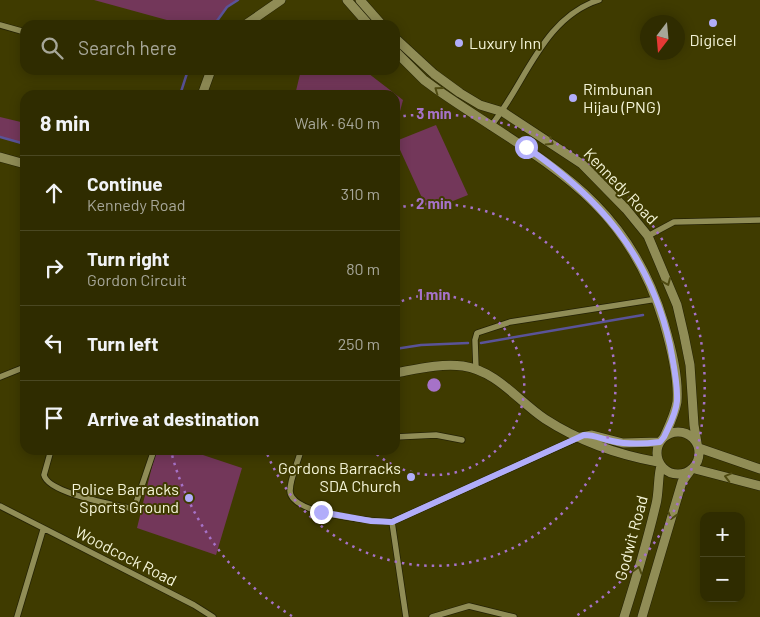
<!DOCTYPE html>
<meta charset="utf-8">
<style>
body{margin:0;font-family:Barlow,sans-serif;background:#3b380f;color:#f1f3f6}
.controls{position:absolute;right:15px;bottom:15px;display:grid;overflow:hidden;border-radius:10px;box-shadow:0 2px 12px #0003}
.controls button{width:45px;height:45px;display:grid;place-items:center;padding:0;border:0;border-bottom:1px solid #4a4822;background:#2f2c00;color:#f1f3f6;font:25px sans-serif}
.compass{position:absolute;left:640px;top:15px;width:45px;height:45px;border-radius:50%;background:#2f2c00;box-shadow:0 2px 12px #0003;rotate:196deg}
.stop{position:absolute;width:15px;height:15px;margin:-11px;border:4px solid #b1adfa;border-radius:50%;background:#fff}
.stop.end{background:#b1adfa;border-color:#fff;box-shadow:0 1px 5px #0008}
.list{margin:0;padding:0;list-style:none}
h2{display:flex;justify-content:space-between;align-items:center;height:65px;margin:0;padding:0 20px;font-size:21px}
h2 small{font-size:16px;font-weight:400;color:#a7a799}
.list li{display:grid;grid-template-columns:32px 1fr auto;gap:15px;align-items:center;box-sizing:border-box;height:75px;padding:0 20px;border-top:1px solid #4a4822}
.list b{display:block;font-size:19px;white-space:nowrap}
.list p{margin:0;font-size:16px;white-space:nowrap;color:#a7a799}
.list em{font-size:16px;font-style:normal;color:#a7a799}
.icon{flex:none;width:28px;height:28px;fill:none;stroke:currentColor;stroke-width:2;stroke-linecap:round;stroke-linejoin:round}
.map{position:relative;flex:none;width:760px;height:617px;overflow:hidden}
.search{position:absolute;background:#2f2c00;box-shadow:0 2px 12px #0003;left:20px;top:20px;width:380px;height:55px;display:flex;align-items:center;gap:12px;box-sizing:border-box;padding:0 18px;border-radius:15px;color:#a7a799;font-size:19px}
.panel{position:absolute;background:#2f2c00;box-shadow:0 2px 12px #0003;left:20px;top:90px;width:380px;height:365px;border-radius:15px}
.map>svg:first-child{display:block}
.green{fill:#73375a}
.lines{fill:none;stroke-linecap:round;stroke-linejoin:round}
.stream{stroke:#5a5399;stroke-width:2.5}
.minor-casing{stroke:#242205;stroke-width:7}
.secondary-casing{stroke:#242205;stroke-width:10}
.minor{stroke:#908d56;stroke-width:5.5}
.secondary{stroke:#908d56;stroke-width:9}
.oneway{stroke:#4f4b11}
.route{stroke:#b1adfa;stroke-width:6}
.ring{fill:none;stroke:#a672c8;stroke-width:2.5;stroke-dasharray:2.5 5}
.poi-dot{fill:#b1adfa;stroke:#3f3b00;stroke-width:2}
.labels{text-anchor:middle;stroke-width:4;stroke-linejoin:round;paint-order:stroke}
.poi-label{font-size:16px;fill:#f5f5d8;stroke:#3f3b00;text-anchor:start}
.street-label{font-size:16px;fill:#f5f5d8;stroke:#3f3b00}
.centre{fill:#a672c8;stroke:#3f3b00;stroke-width:2.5}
.ring-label{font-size:15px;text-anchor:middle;font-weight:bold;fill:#a672c8;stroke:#3f3b00;stroke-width:4;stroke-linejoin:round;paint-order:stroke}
</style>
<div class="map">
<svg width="760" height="617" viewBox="0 0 760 617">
<rect width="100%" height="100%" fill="#3f3b00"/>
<path class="green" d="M94,0H238L227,7L214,25H185Z
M301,70H364L403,100L395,130V95H295Z
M0,117L25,123V144L0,137Z
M436,125L468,195L428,211L396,141Z
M156,450H188L242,468L216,555L137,528Z"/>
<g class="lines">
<path class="stream" d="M214,25L227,7L238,0
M180,95L188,70
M0,137L25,144
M481,343L643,315
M395,349L421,345L468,343"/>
<g class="minor-casing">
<path id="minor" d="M0,25L25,32
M490,127C525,85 542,18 599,0
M648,236L674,222L760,220
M476,369L475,340L477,333L510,322L657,299
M0,377L25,367
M395,437L436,435L462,440
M51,450L44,475C48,493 111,504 129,508L136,503L154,450
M301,450C298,462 290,479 290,491C291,515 373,521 392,522L580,437
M0,506L194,605L213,617
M392,522L406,617
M17,617L43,530
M432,617L469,606L514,617"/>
</g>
<g class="secondary-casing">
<path id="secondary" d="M347,0L369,25
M360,0L382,25
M245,25L281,0
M395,38L434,74L460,93L480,105L503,112L582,164L626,209L648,236L677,305L684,335L690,365L694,425L697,443
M395,51L424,80L439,91C540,161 626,195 664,323C671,347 679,377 677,402C675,414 669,426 664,437
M202,95L211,70
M0,157L25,164
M395,373C417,369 441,363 463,366C497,371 518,401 545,419C579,441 619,455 658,462
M657 453a21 21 0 1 1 42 0a21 21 0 1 1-42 0Z
M581,437L592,435L623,443L660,442
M699,448L760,469
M695,469L760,486
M624,617C636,579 647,542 656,504C659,493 658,473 661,466
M642,617L682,482L690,471"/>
</g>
<use href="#minor" class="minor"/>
<use href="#secondary" class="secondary"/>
</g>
<defs><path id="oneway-chevron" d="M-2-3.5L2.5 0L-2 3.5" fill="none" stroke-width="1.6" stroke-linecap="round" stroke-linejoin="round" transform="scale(1.25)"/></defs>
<g class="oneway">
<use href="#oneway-chevron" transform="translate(438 90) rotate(-144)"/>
<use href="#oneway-chevron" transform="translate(550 142) rotate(32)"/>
<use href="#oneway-chevron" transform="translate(667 282) rotate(68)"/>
<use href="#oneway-chevron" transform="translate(728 477) rotate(-165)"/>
<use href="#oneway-chevron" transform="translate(672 516) rotate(107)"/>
<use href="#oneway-chevron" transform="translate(638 570) rotate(-73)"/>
</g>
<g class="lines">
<path class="route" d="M321,512L371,521L392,522L584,435C595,435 602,439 612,441C628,445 644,444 660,442L664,437C669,426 676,414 677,401C678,383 673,362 670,345C650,255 599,197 526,147"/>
</g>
<g class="ring">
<path d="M395 304A90 90 0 1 1 372 450"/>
<path d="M396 208A181 181 0 1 1 266 451"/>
<path d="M292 616A271 271 0 0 1 171 451M396 117A271 271 0 0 1 576 616"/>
</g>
<g class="poi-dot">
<circle cx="713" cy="23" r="5"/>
<circle cx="459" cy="43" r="5"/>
<circle cx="573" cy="98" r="5"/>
<circle cx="411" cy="477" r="5"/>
<circle cx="189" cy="498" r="5"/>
</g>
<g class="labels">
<g class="poi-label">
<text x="713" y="46" text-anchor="middle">Digicel</text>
<text x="469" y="49">Luxury Inn</text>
<text x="583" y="95">Rimbunan<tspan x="583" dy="18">Hijau (PNG)</tspan></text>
<text x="401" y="474" text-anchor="end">Gordons Barracks<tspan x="401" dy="18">SDA Church</tspan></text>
<text x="179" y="495" text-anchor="end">Police Barracks<tspan x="179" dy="18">Sports Ground</tspan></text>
</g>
<g class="street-label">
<text transform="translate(621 186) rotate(46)" y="6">Kennedy Road</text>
<text transform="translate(631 538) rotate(-75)" y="6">Godwit Road</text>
<text transform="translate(126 556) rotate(27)" y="6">Woodcock Road</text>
</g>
</g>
<circle cx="434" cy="385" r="8" class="centre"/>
<g class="ring-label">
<text x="434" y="119">3 min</text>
<text x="434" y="209">2 min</text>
<text x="434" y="300">1 min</text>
</g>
</svg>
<div class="controls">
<button>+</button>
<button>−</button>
</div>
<svg class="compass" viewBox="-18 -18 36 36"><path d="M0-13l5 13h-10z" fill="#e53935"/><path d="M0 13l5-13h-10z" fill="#a7a799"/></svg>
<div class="stop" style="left:526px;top:147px"></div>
<div class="stop end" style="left:321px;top:512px"></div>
<div class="search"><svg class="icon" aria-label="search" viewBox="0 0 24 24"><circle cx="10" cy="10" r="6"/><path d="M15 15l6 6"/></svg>Search here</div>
<section class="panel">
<h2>8 min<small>Walk · 640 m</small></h2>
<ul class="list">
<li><svg class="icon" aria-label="ahead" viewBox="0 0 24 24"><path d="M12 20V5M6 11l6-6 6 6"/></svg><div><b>Continue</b><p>Kennedy Road</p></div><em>310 m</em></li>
<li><svg class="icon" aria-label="right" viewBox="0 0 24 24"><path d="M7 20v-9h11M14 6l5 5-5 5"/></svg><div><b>Turn right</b><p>Gordon Circuit</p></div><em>80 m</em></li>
<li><svg class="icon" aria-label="left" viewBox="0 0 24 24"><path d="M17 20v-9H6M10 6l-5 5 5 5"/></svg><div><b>Turn left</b></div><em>250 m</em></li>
<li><svg class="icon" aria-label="arrive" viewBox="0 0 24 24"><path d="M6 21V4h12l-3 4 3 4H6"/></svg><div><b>Arrive at destination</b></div></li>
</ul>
</section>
</div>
